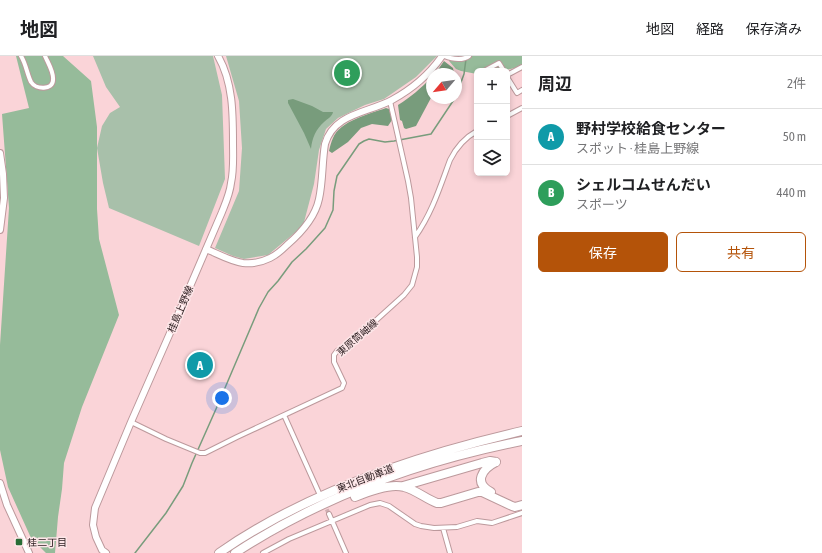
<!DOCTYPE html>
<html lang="ja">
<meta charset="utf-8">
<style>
body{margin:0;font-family:"Asap Condensed","Noto Sans JP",sans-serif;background:#f6f6f6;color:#202124}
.controls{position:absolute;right:12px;top:12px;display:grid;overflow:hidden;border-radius:6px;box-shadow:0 2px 6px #0003}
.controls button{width:36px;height:36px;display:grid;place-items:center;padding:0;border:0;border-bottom:1px solid #e0e0e0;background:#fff;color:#202124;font:20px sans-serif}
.compass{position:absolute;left:426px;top:12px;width:36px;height:36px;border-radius:50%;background:#fff;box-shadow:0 2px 6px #0003;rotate:241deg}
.you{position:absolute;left:222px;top:342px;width:14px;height:14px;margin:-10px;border:3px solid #fff;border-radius:50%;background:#1a73e8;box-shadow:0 0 0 6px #1a73e833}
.badge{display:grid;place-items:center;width:26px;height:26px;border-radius:50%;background:#b45309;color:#fff;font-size:13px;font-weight:700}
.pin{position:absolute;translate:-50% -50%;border:2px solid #fff;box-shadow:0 1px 4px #0006}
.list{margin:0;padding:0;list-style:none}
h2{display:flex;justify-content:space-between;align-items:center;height:52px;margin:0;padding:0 16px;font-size:17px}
h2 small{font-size:13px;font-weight:400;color:#757577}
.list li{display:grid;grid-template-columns:26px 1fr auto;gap:12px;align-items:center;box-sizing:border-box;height:56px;padding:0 16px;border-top:1px solid #e0e0e0}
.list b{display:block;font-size:15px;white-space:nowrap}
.list p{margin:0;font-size:13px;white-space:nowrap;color:#757577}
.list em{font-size:13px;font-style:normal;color:#757577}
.actions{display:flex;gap:8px;padding:12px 16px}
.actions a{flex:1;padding:9px 0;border:1px solid #b45309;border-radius:6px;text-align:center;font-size:14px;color:#b45309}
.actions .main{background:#b45309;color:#fff}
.icon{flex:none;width:22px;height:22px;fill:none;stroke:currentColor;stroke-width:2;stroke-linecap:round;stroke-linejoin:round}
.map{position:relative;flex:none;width:522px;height:497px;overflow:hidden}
header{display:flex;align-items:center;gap:24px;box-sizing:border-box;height:56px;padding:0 20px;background:#fff;border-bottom:1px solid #e0e0e0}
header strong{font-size:19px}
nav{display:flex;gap:22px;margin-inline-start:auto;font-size:14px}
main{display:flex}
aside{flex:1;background:#fff}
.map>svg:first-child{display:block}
.green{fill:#a8c0aa}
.forest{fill:#96bb9a}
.water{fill:#789c7c}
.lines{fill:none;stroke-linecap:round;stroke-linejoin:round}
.stream{stroke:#789c7c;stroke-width:1.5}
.street-tunnel{stroke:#d0afb3;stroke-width:4;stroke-dasharray:4 2;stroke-linecap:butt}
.street-casing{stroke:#bc999c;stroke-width:6}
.secondary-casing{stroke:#bc999c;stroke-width:8}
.highway-casing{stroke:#bc999c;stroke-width:10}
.street{stroke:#fff;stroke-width:4}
.secondary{stroke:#fff;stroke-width:6}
.highway{stroke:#fff;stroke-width:8}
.poi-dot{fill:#296c36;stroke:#fde6e8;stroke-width:1.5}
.labels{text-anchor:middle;stroke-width:3;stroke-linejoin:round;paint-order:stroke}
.street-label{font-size:10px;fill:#2a1c1e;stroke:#fde6e8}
.poi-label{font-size:10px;fill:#2a1c1e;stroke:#fde6e8;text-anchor:start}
</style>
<header>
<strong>地図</strong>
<nav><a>地図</a><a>経路</a><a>保存済み</a></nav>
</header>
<main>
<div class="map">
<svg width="522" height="497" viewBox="0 0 522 497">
<rect width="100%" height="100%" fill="#fad4d8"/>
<path class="green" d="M93,0H213L222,39L225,123L199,190L109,152L103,127L97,92L102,70L110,57L120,51L106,31Z
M226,0H437L416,21L384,43L365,49L338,62L326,73L319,94L314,128L303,170L268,199L244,203L233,200L215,192L239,135L242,92L239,45Z"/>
<path class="forest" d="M16,0H63L91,25L97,71V153L99,183L119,259L82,351L64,407L62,433L58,461L55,497H46L31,482L8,431L0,394V289L9,152L2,58L29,52Z
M450,0H522V9C508,16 492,15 477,15V18L461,15L456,13L449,5Z"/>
<path class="water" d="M444,5L453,12L454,18H435Z
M432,21V40L416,70L406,73L404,72L402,65L400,64L398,49C411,41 421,32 432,21Z
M293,43L312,50L323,56H333C332,61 328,62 324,66C316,73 312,82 311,93L304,77L288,47V44Z
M386,52L389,53L392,64L388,70L372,68L361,72L348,86L332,97L329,95C330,91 331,86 333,82C340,65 369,58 386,52Z"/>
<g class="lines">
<path class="stream" d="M456,40L464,18L466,3
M135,497L166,457L183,430L192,407L216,353L259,252L268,236L278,225L292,206L306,193L325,172L333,154L334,135L337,120L359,88L364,85L369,83L385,86L394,85L431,78L455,42"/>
<path class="street-tunnel" d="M324,448L329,458"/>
<g class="street-casing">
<path id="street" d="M21,0C26,8 27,18 31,26C36,34 53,34 53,24C54,16 48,7 45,0
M444,0C452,3 462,5 469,0
M484,15L499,7L504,15
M507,19L522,11
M507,21L517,37L522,34
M507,60L522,52
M415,181C432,157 440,131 450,104C456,92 466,81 477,75
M284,359L319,437
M131,366L166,383L200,397H205L237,381L342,332L344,327L334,306V299L337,295L352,286L404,239L412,229L417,211V201L411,142L408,125L390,45
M329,458L346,497
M443,472L450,497
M263,497L289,483L370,449L380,447L389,450L415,468L421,470L434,472L457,471L477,465L492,467L522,457"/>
</g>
<g class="secondary-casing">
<path id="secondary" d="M0,97L3,118L4,142L0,174
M206,193C218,198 230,205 243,207C252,208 262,206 270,202C276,199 282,194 287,189C301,177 315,162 319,143C323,125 322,106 325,88C334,57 368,57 392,44C412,33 429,19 442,0
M0,427L7,449L29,497
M106,497L102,494L96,481L93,469L95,452L131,366L170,277L222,156C226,146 230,137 231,127C234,114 233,100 233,87C233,58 233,26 218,0"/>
</g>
<g class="highway-casing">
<path id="highway" d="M403,430L482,407L490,405L496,406
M491,436C473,427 482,413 496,406
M355,441C367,436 391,427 404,431C416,434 426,443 437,447H441L478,436H482L512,450L515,451L522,449
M219,497C308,435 417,399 522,375
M235,497C321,441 421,405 522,385"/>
</g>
<use href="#street" class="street"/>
<use href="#secondary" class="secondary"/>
<use href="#highway" class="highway"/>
</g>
<rect class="poi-dot" x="15" y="482" width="8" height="8" rx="2"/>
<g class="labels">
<g class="street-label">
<text transform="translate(180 253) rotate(-67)" y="4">桂島上野線</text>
<text transform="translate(357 281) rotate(-41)" y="4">東原筒岫線</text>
<text transform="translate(365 422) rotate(-21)" y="4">東北自動車道</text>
</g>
<g class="poi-label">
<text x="27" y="490">桂二丁目</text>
</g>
</g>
</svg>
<div class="controls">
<button>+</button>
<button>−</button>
<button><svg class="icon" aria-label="layers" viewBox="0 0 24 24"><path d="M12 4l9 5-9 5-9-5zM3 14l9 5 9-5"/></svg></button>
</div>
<svg class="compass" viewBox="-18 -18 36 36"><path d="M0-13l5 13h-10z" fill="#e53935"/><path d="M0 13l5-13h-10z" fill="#757577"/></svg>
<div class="you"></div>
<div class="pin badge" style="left:200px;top:309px;background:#0f9aa8">A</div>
<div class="pin badge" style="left:347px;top:17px;background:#2e9e5b">B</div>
</div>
<aside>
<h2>周辺<small>2件</small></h2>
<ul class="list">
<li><span class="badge" style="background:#0f9aa8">A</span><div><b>野村学校給食センター</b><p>スポット · 桂島上野線</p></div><em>50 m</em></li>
<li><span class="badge" style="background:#2e9e5b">B</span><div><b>シェルコムせんだい</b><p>スポーツ</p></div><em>440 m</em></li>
</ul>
<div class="actions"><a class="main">保存</a><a>共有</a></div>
</aside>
</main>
